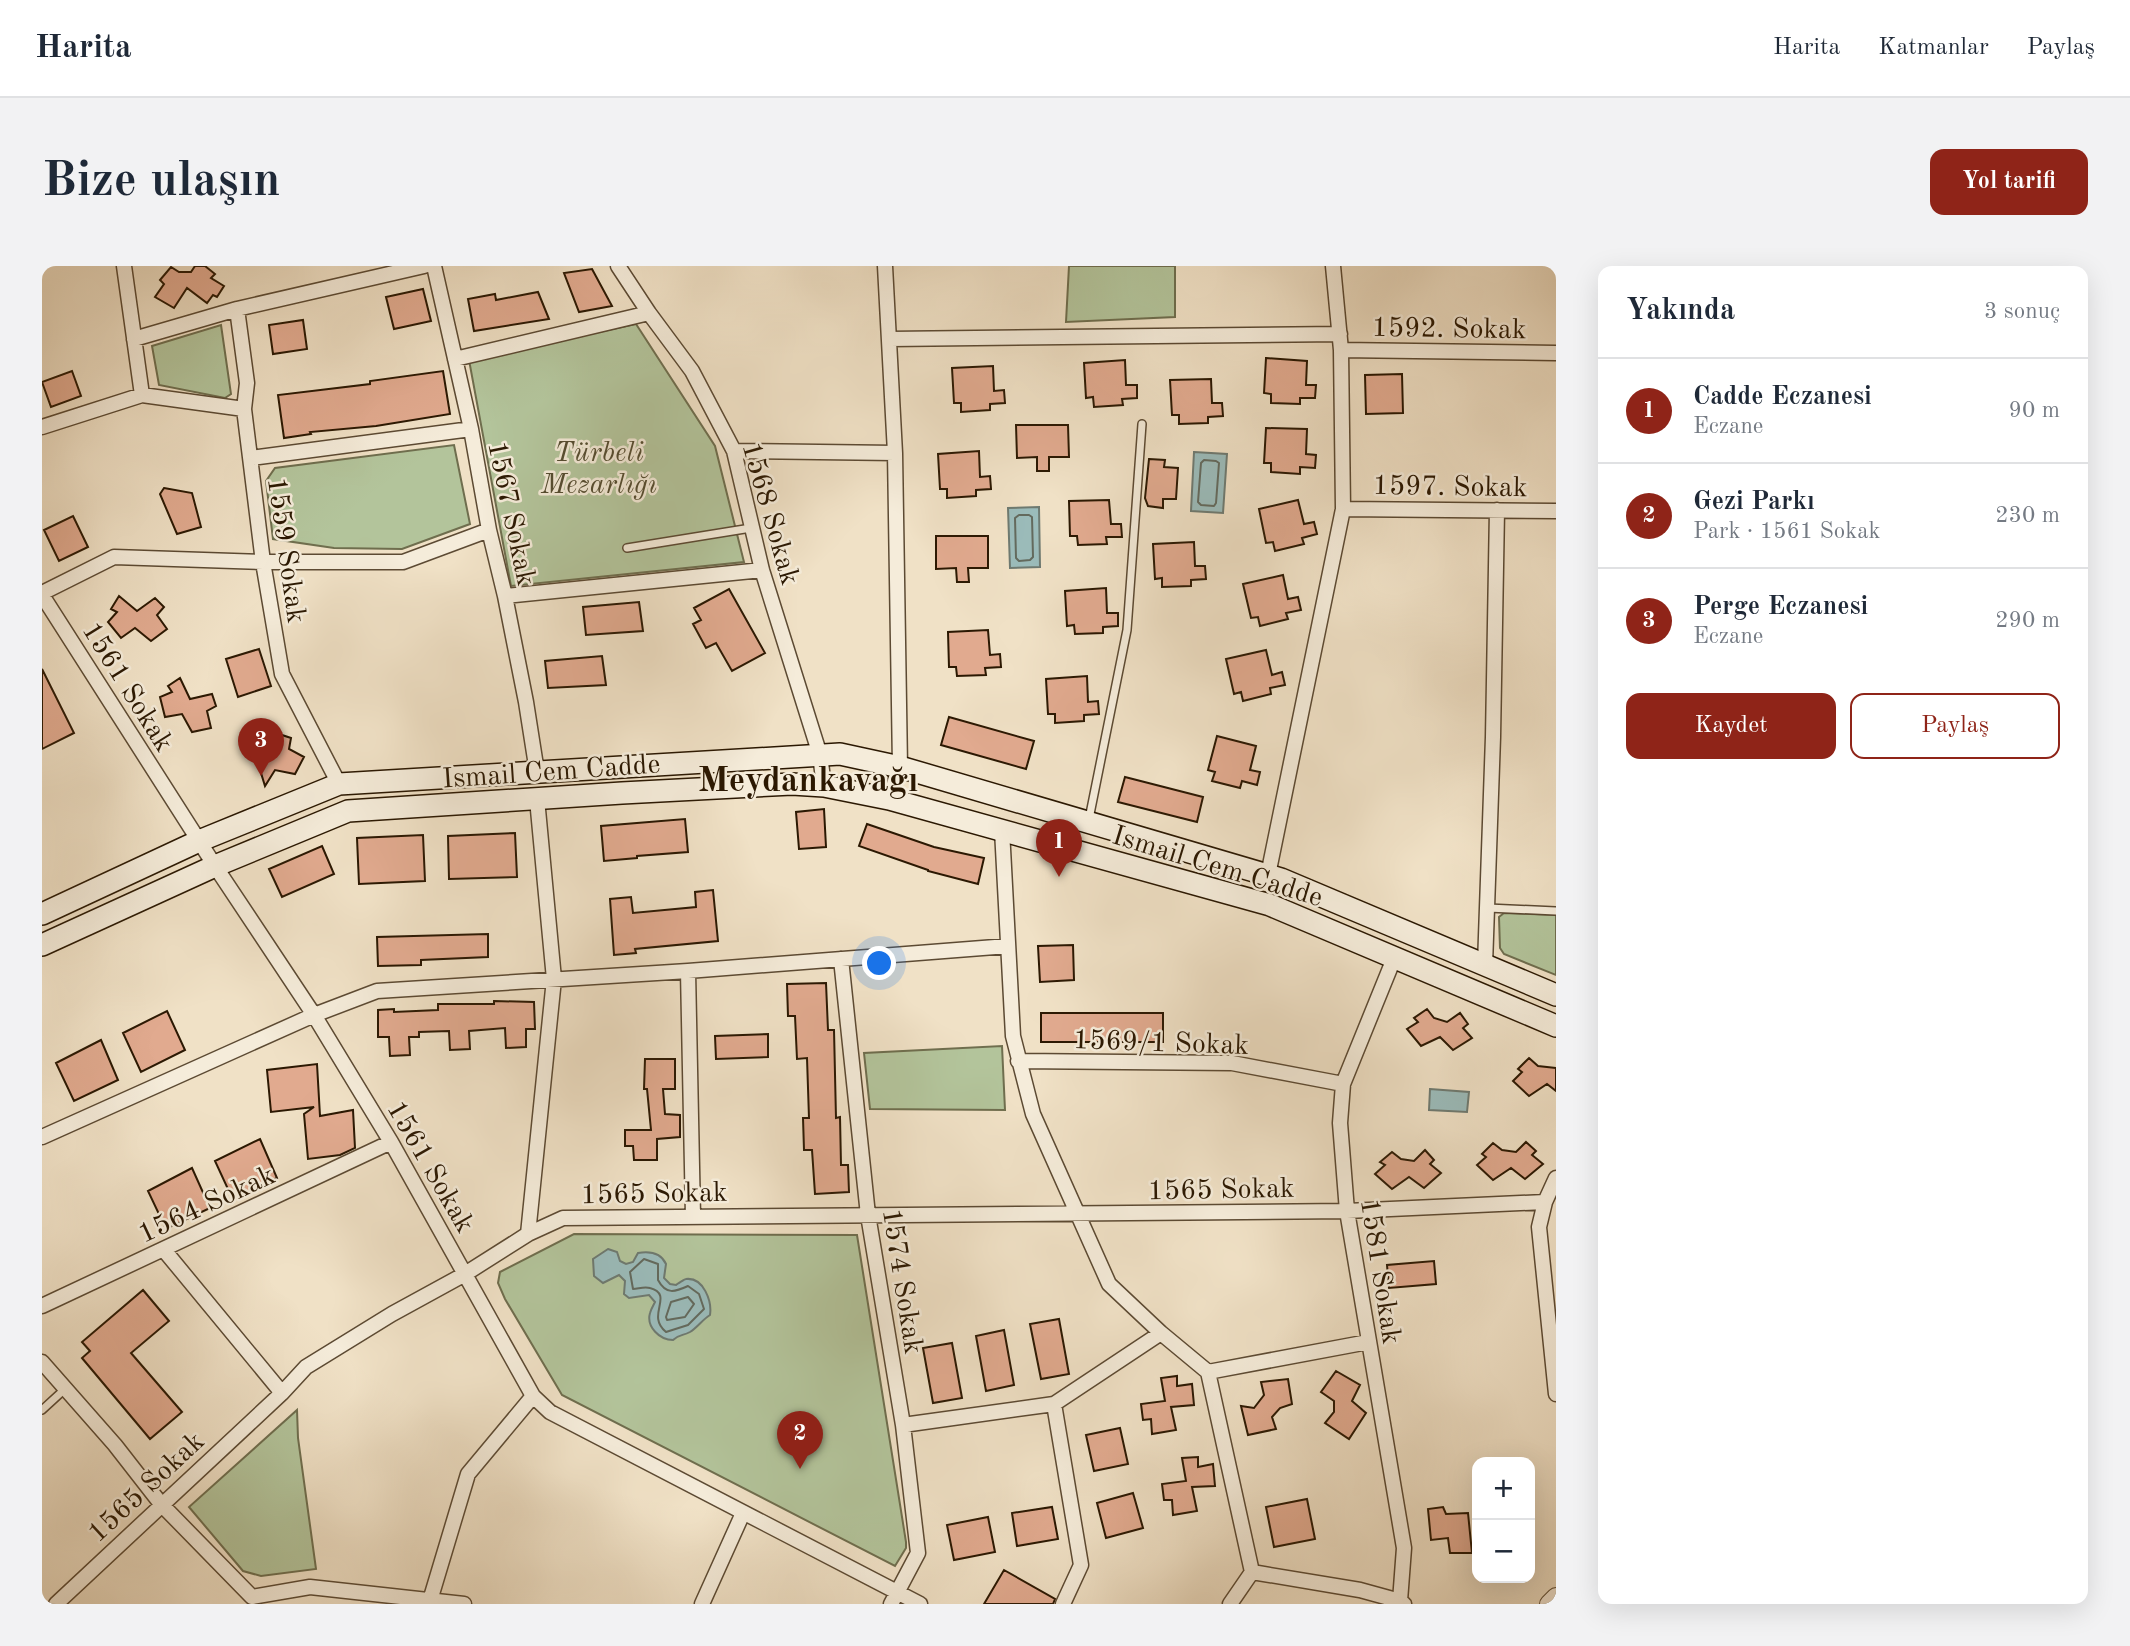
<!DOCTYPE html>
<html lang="tr">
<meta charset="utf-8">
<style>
body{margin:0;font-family:"Old Standard TT",serif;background:#f2f2f3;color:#1f2937}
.controls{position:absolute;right:21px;bottom:21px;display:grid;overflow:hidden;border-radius:14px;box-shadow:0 7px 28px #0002}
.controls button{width:63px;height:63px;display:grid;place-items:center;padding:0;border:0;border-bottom:2px solid #e0e1e3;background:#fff;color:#1f2937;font:35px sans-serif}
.you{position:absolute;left:838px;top:698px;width:24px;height:24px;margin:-18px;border:5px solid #fff;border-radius:50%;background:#1a73e8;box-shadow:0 0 0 10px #1a73e833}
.badge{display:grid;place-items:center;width:46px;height:46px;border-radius:50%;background:#8f2418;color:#fff;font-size:23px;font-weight:700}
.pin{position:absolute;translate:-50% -58px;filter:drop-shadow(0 2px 4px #0008)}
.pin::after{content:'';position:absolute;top:37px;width:24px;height:21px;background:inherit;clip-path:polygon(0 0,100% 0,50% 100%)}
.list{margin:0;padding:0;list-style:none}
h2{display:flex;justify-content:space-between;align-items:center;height:91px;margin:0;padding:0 28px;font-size:30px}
h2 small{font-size:23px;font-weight:400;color:#747a83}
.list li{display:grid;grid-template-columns:46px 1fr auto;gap:21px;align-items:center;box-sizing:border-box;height:105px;padding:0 28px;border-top:2px solid #e0e1e3}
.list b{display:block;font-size:26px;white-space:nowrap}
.list p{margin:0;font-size:23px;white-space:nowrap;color:#747a83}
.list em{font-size:23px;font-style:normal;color:#747a83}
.actions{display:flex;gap:14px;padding:21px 28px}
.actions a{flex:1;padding:16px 0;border:2px solid #8f2418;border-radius:14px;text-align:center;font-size:24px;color:#8f2418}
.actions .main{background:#8f2418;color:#fff}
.map{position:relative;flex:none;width:1514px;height:1338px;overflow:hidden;border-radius:14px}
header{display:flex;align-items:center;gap:42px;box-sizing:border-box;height:98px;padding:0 35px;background:#fff;border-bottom:2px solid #e0e1e3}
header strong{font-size:33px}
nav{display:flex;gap:38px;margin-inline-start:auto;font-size:24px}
.intro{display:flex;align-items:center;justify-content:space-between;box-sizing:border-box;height:168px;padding:0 42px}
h1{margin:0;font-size:49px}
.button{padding:18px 32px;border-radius:14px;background:#8f2418;color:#fff;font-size:24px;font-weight:700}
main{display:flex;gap:42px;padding:0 42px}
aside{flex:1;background:#fff;border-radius:14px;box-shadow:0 7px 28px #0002}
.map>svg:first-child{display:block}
.green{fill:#b3c49b;stroke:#6f6e4e;stroke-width:2}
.water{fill:#9bbcbb;stroke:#6e7a71;stroke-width:2}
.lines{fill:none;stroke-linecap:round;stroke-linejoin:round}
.shore{stroke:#636a5e;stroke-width:2}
.building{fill:#e1aa8f;stroke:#2b1802;stroke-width:2}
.service-casing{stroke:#5c4a33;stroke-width:10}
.minor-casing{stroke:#5c4a33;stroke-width:17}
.tertiary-casing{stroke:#5c4a33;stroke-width:20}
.secondary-casing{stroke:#2b1802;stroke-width:24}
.service{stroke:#f5ecda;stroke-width:7}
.minor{stroke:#f5ecda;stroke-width:14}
.tertiary{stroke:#f5ecda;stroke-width:18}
.secondary{stroke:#f5ecda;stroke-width:21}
.labels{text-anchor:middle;stroke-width:5;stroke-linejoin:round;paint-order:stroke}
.street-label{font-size:28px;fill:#2b1802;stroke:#f5ecda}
.park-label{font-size:28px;font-style:italic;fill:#544c30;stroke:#f5ecda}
.district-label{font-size:35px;font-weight:bold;fill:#2b1802;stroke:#f5ecda}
</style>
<header>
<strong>Harita</strong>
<nav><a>Harita</a><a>Katmanlar</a><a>Paylaş</a></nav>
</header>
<div class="intro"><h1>Bize ulaşın</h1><a class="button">Yol tarifi</a></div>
<main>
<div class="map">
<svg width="1514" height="1338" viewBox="0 0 1514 1338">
<rect width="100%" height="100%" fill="#f0e1c6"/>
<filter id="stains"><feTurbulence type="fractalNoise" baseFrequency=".00286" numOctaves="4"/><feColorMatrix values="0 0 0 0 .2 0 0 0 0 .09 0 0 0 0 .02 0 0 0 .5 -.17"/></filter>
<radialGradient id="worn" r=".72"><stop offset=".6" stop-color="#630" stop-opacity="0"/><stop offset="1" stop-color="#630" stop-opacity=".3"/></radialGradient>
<path class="green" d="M1027,0H1133V51L1024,56Z
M594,58L673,180L702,296L469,320L427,94Z
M179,59L189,128L183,132L117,119L110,80Z
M412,179L428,258L360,283L292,282L231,273L224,215L233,202Z
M1462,647L1514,649V709L1462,688L1458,682L1457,651Z
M960,780L963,844L828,843L822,787Z
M532,968L815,969L864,1276V1282L853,1300L520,1129L463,1033L456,1017L458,1006Z
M255,1144L256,1172L274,1303L219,1310L201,1305L147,1241Z"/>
<path class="water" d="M1152,186L1185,188L1181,247L1149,245Z
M997,241L998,301L968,302L966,242Z
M1388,823L1427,826L1425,846L1387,844Z
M566,983L575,986L578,995L584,998L591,996L596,987C608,985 619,987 624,998L622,1012L628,1018L634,1019C635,1018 643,1013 644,1013C662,1011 670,1036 668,1049C660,1054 656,1061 648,1066C641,1070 637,1068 631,1074C618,1074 604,1061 608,1047C609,1043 611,1040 613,1036L607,1029L587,1032L582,1028L583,1015L577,1009L561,1017L552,1010L551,993Z"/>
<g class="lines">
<path class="shore" d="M1162,194L1174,195L1177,197L1174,237L1172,240L1159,239L1156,236L1159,197Z
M977,249H987L990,251L991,291L988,294L977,295L974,292L973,252Z
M602,993L616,998V1014C624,1029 633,1026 646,1020L657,1028L662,1043L646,1059L624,1066C603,1049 633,1029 608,1022C602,1020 596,1023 591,1023L588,1006Z
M646,1031L652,1038L643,1051L625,1054L624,1051L629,1036Z"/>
</g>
<path class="building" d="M153,0H163L173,8L169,12L182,20L175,31L171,29L165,37L145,22L132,42L113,31L122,18L118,14L129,1L137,6H149Z
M550,3L570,40L537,46L522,7Z
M381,23L389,55L352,63L344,31Z
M496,26L507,53L432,65L426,33L453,28L454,34Z
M261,54L265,83L231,88L227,59Z
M1224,92L1265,95L1264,119H1274L1273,132H1258V138L1229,137V128L1222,127Z
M1083,94L1084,119H1095V132L1080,133L1081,139L1052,141L1051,131L1044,132L1042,97Z
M951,100L952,125L962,124L963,137L948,138V144L919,146V137H912L910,102Z
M30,105L39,130L9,141L0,116Z
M401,105L408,148L334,160L268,166L269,168L242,172L236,129L328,118V115Z
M1360,108L1361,147L1324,148L1323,109Z
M1169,113L1170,137H1180L1181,150L1166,151V157L1137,158V149H1130L1128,114Z
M974,159H1026L1027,191H1007V205H995V191L975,192Z
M1224,162L1265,163L1264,188L1274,189L1273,202L1258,201V208L1229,206V197H1222Z
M937,185L938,211L948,210L949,223L934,224V230L905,232V223H898L896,188Z
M1107,193L1123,194L1122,201L1136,202L1134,233H1121V242L1106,240L1103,232Z
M122,222L150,227L159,261L135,268L118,228Z
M1067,234L1069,258H1079L1080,271H1064L1065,278L1036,279L1035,270H1028L1027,235Z
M1256,234L1262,258L1272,256L1275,268L1260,272L1262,278L1233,285L1231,276L1224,277L1217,243Z
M31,250L46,281L17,295L2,264Z
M894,270H946V302H926L927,316H915L914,302L894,303Z
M1152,276L1153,300H1163L1164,313L1149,314V320L1120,321V312L1113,313L1111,278Z
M1241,309L1246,333L1256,331L1259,344L1244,347L1246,353L1218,360L1216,351L1209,352L1201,318Z
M1064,322L1065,347H1076V360L1061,361V367L1033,368L1032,359L1025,360L1023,325Z
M687,323L723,387L690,405L674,377L664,382L651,358L659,354L652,342Z
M77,330L95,345L113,332L122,341L115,349L125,363L109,375L93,362L79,372L66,356L75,346L69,343Z
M597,336L601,365L544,369L541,341Z
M946,364L948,389L958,388L959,401L943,402L944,409L915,410L914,401H907L906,366Z
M217,383L229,420L196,431L184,393Z
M1224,384L1230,409L1240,406L1243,419L1228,422L1229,428L1201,435L1199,426L1192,428L1184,393Z
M560,390L564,419L506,422L503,395Z
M0,403L32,467L0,483Z
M1045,410L1046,436L1056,435L1057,448L1042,449V455L1013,457V448H1006L1004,413Z
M138,412L148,433L170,428L174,440L165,445L169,462L150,466L140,448L123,451L118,431L130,426L126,420Z
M907,451L992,475L984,503L899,479Z
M237,468L249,472L247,483L262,491L253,508L233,504L223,520L212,484L226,488Z
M1175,470L1214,480L1208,504L1218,506L1215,519L1200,515L1198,522L1170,515L1173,506L1166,504Z
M1083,511L1161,531L1155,556L1076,536Z
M782,543L784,581L757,583L754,546Z
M643,553L646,586L595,590V592L562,595L559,560Z
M825,558L892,581L942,592L936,618L886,605V604L817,580Z
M473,567L475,611L407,613L406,570Z
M381,569L383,615L317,618L315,572Z
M280,580L292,608L240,631L227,603Z
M671,624L676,675L593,683L594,687L572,689L568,633L589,631L591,647L654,641L653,626Z
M446,668V691L379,694V699L336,700L335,671Z
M1031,679L1032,714L998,716L996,680Z
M784,717L786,764H792L794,852L798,851L799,899H806L807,926L773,928L770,884H762L761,852H767L765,792L755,793L753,750H746L745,718Z
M452,735L492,736L493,763H484V781L464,782L463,762L427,765L428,783L408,784L407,765L377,766V771H367L368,789L348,790L347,771H336V744L352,743V746L396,744V738H452Z
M1385,743L1392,752L1405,756L1418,747L1426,758L1421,762L1430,772L1411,784L1398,771L1379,780L1365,763L1376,756L1372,752Z
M125,745L143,784L99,806L81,767Z
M999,747H1121V776H999Z
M726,768V791L674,793L673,770Z
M59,774L76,814L32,835L14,797Z
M1487,792L1496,800L1514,802V825L1505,818L1487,830L1471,815L1480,806L1476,803Z
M603,793H633V823H621L623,848L638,849V871L615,873V894H592L591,880H583V864H609L605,823H602Z
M275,798L278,850L311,844L313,882L298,889L266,893L262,848L272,841L229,846L225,804Z
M218,873L235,912L191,934L173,895Z
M1484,876L1494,885L1490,889L1501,898L1483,913L1469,902L1451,914L1435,899L1444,891L1440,888L1451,877L1460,884L1474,886Z
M1383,884L1392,894L1388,898L1399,907L1382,922L1367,911L1350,923L1333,908L1343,899L1338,896L1350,886L1359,893L1372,895Z
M150,902L168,942L124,963L106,925Z
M1392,995L1394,1018L1347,1022L1345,999Z
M101,1024L127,1055L89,1087L140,1146L108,1173L40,1092L48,1085L40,1076Z
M1017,1053L1027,1108L999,1113L988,1058Z
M962,1064L972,1119L944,1125L934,1070Z
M910,1077L920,1132L891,1137L881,1082Z
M1294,1105L1318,1119L1310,1135L1324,1147L1307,1173L1283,1157L1292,1146V1135L1279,1126Z
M1135,1110V1120L1150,1118L1152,1139L1129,1141L1134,1164L1110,1168L1109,1153L1101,1154L1099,1138L1123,1135L1119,1112Z
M1246,1113L1250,1138L1238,1142L1230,1151L1234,1163L1206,1169L1199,1140L1212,1142L1222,1129L1219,1116Z
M1078,1162L1086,1198L1052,1205L1044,1169Z
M1156,1191V1201L1171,1198L1173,1220L1150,1221L1155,1245L1131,1249L1130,1234H1122L1120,1218L1144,1215L1140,1192Z
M1091,1227L1101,1262L1064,1272L1055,1237Z
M1265,1233L1273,1273L1232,1281L1224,1241Z
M1010,1241L1016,1273L975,1280L970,1247Z
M1401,1241L1404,1248L1426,1247L1430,1287H1408L1406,1272L1389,1274L1386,1243Z
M946,1251L953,1286L912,1294L905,1259Z
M962,1304L1013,1333L1011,1338H942Z"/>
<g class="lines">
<g class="service-casing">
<path id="service" d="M585,282L709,262
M1047,553L1085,364L1100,158
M1446,642L1514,645
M0,1144L24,1122"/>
</g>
<g class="minor-casing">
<path id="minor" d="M82,0L100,129
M392,0L429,163L447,264L463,330L484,436L495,506
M576,0L607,47L650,105L692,185L720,304L778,489L782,520
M843,0L853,187L858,501L847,533
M195,43L205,117L202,143L221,296L240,408L297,518
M92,73L195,43L382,0
M848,73L1298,68
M1299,84L1514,87
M413,93L607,47
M0,161L100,129L202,143
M692,185L853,187
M209,192L429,163
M1301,243L1514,245
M0,327L72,291L221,296H361L447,264
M0,329L173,600L272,749L349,876L491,1130L508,1146L878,1338
M463,330L720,304
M960,564L971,770L991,848L1067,1018L1119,1067L1166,1106L1210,1306
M1226,609L1301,243L1299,84L1291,0
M1353,690L1301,818L1298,857L1305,945L1362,1282L1358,1335
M799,693L826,949L861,1159L876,1287L849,1338
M1443,699L1451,471L1455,244
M646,705L651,950
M976,795L1190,797L1301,818
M0,871L272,749L335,725L646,705L966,680
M1514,912L1503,936L1497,961L1514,1128
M486,968L512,713L495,533
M122,984L240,1127
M0,1040L349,876
M0,1096L73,1179L119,1238L210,1331
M1166,1106L1326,1076
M1012,1138L1039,1299L1021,1338
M861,1159L1012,1138L1119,1067
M210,1331L268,1321L422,1338
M14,1338L240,1127L264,1101L350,1048L423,1008L486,968L521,952L1305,945L1503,936
M387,1338L426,1208L491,1130
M660,1338L701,1247
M1188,1338L1210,1306L1318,1324L1358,1335L1362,1338"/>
</g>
<g class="tertiary-casing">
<path id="tertiary" d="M1507,1338L1514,1331"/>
</g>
<g class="secondary-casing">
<path id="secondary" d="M0,648L157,575L297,518L798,488L858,501L1239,613L1514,729
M0,679L173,600L306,545L580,527L750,518L782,520L847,533L1228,639L1514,760"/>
</g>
<use href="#service" class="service"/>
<use href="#minor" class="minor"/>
<use href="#tertiary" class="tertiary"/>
<use href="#secondary" class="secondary"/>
</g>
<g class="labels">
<g class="street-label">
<text transform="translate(1407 61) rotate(1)" y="10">1592. Sokak</text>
<text transform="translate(1408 219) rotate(1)" y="10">1597. Sokak</text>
<text transform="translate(471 247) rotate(78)" y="10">1567 Sokak</text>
<text transform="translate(730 247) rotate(74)" y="10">1568 Sokak</text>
<text transform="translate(246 284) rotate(82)" y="10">1559 Sokak</text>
<text transform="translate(87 420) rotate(58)" y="10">1561 Sokak</text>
<text transform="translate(509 504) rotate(-4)" y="10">Ismail Cem Cadde</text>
<text transform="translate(1176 599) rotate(17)" y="10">Ismail Cem Cadde</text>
<text transform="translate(1119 775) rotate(2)" y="10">1569/1 Sokak</text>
<text transform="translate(390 900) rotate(60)" y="10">1561 Sokak</text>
<text transform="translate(1179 922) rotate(-1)" y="10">1565 Sokak</text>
<text transform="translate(612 926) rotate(-1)" y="10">1565 Sokak</text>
<text transform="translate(164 937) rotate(-25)" y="10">1564 Sokak</text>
<text transform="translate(1340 1005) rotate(81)" y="10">1581 Sokak</text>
<text transform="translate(862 1015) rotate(81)" y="10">1574 Sokak</text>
<text transform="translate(103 1220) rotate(-43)" y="10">1565 Sokak</text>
</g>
<g class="park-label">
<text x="557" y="195">Türbeli<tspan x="557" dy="32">Mezarlığı</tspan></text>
</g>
<g class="district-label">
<text x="766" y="525">Meydankavağı</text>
</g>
</g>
<rect width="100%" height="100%" filter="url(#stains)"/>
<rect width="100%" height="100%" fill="url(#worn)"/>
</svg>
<div class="controls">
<button>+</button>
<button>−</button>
</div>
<div class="you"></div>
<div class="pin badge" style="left:1017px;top:611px">1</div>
<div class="pin badge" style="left:758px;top:1203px">2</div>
<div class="pin badge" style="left:219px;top:510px">3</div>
</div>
<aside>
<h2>Yakında<small>3 sonuç</small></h2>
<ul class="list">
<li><span class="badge">1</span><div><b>Cadde Eczanesi</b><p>Eczane</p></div><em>90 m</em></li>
<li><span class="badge">2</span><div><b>Gezi Parkı</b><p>Park · 1561 Sokak</p></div><em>230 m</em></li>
<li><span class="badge">3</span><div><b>Perge Eczanesi</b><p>Eczane</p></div><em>290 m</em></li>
</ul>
<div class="actions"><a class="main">Kaydet</a><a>Paylaş</a></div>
</aside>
</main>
